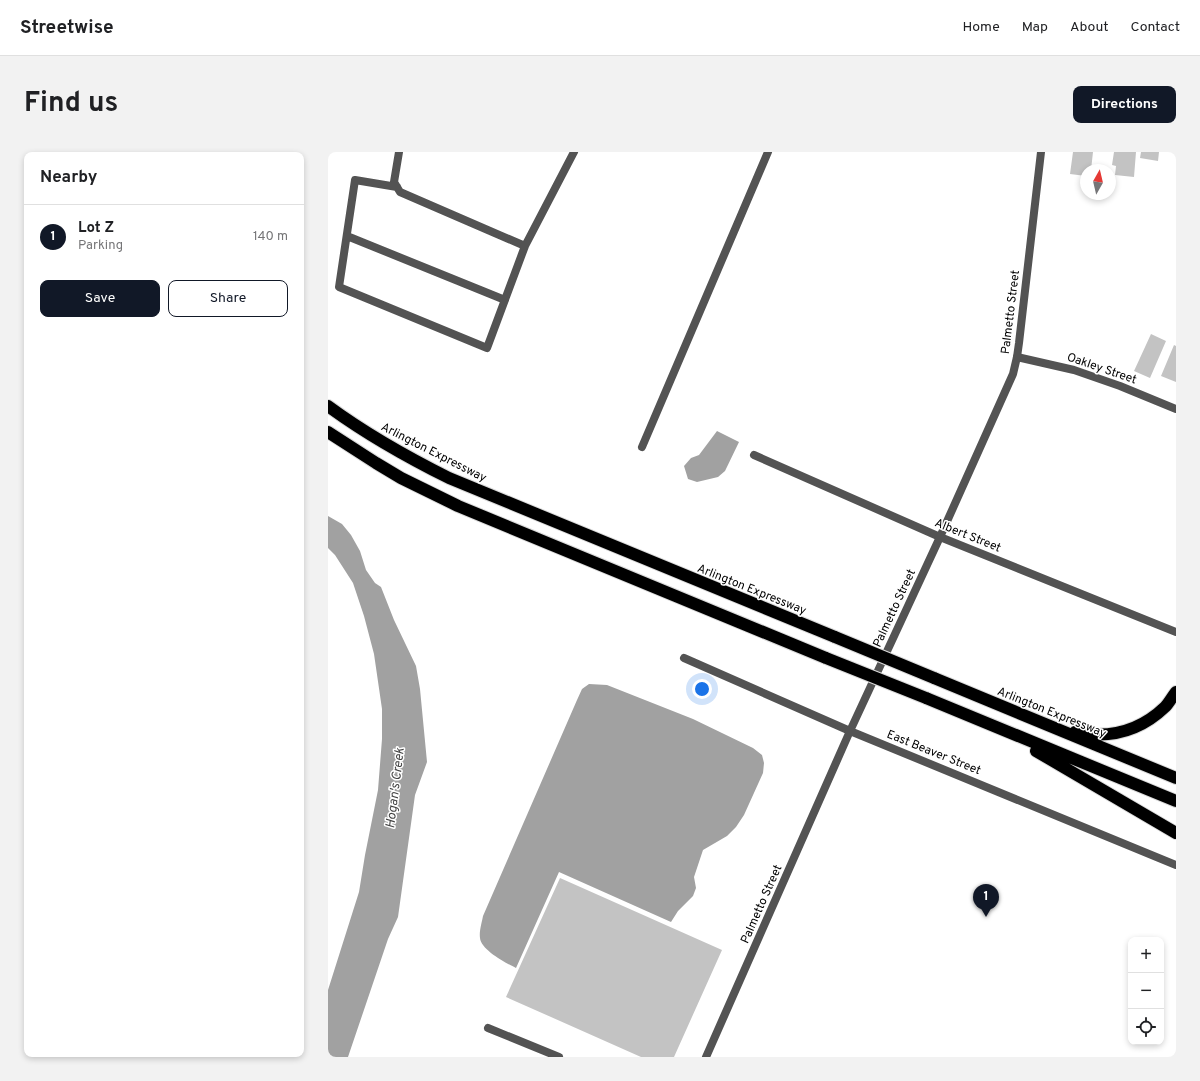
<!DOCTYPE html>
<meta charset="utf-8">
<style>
body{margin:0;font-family:Overpass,sans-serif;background:#f2f2f2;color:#202124}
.controls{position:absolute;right:12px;bottom:12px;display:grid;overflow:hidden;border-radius:8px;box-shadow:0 2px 6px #0003}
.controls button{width:36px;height:36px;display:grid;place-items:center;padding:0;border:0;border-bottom:1px solid #e0e0e0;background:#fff;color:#202124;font:20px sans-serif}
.compass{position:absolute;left:752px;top:12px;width:36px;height:36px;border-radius:50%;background:#fff;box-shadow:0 2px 6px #0003;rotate:8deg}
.you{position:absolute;left:374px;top:537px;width:14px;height:14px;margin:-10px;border:3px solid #fff;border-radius:50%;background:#1a73e8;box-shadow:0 0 0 6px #1a73e833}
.badge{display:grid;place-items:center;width:26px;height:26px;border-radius:50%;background:#111827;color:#fff;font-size:13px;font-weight:700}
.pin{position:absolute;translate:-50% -33px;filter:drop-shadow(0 1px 2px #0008)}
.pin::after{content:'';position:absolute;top:21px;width:14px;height:12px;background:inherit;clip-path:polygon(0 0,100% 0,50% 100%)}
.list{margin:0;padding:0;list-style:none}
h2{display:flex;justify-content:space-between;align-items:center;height:52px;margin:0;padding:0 16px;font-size:17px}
h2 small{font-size:13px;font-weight:400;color:#757577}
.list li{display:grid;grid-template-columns:26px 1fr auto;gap:12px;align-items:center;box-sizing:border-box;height:64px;padding:0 16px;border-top:1px solid #e0e0e0}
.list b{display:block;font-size:15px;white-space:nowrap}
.list p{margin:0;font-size:13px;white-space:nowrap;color:#757577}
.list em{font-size:13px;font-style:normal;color:#757577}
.actions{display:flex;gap:8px;padding:12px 16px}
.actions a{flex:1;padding:9px 0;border:1px solid #111827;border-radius:8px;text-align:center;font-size:14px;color:#111827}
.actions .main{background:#111827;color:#fff}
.icon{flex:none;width:22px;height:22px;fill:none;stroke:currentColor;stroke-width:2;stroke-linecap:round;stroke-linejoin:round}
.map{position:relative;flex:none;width:848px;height:905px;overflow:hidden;border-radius:8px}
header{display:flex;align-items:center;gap:24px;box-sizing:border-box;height:56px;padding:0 20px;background:#fff;border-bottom:1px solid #e0e0e0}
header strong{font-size:19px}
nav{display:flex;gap:22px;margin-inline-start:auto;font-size:14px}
.intro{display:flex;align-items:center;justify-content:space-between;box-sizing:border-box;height:96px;padding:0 24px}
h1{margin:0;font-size:28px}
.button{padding:10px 18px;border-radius:8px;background:#111827;color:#fff;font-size:14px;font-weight:700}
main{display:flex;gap:24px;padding:0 24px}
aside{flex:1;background:#fff;border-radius:8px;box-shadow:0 2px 6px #0003}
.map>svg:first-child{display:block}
.water{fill:#a1a1a1}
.building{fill:#c3c3c3}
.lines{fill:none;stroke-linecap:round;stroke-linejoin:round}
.motorway-casing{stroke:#dbdbdb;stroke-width:14}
.service{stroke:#535353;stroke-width:8}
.minor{stroke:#535353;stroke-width:8}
.tertiary{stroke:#535353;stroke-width:8}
.motorway{stroke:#000;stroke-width:12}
.motorway-bridge-casing{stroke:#dbdbdb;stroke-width:14;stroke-linecap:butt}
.motorway-bridge{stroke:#000;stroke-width:12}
.labels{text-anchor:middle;stroke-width:3;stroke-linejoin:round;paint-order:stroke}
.street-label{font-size:12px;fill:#000;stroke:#fff}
.water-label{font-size:13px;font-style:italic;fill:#424242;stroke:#fff}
</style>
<header>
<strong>Streetwise</strong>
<nav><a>Home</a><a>Map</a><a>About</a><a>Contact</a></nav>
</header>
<div class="intro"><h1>Find us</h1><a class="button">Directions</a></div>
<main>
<aside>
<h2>Nearby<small></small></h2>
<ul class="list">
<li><span class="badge">1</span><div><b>Lot Z</b><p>Parking</p></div><em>140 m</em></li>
</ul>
<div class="actions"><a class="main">Save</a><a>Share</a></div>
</aside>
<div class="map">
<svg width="848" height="905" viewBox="0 0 848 905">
<rect width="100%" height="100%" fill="#fff"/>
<path class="water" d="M389,279L411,290L397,319L390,325L369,330L360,327L356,314L363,306L371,303Z
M0,364L14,372L23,383L32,399L38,418L47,431L53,435L66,468L88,514L92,537L99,610L87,643L70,765L60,787L20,905H0V838L31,740L37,703L50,638L54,587V557L46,502L36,464L25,431L7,403L0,396Z
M261,532L279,533L365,567L425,596L434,603L436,611L435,621L416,663L408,675L399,684L375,698L366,725L368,736L365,744L350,759L343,770L231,720L188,816C178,811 153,798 152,786C151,779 154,770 155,764L249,548L254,537Z"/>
<path class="building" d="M745,0H765L763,18H758V24L742,22Z
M786,0H808L806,25L787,23L788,14L784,13Z
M813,0H831L830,9L812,6Z
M823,182L838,189L822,226L806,219Z
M846,193L848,194V230L833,224Z
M232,726L394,798L346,905H313L178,845Z"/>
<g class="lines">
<g class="motorway-casing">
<path id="motorway" d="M0,254C38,282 79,305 121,326L507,485
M0,280L48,311L73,326L130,354L498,506
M606,526L848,626
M598,546L848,649
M747,580C781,587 812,579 837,555C841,551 844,545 848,540
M708,599L848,681"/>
</g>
<path class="service" d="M71,0L66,30L72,40L197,94
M69,35L27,28L11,135L159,196L197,94L246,0
M19,84L177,148
M314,295L440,0"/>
<path class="minor" d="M689,205L746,218L792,234L848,257
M426,303L612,385
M356,506L522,579
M160,876L231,905"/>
<path class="tertiary" d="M612,385L848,480
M522,579L848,713
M378,905L522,579L612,385L685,222L689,205L691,191L713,0"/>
<use href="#motorway" class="motorway"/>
<g class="motorway-bridge-casing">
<path id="motorway-bridge" d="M507,485L606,526
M498,506L598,546"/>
</g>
<use href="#motorway-bridge" class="motorway-bridge"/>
</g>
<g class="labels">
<g class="street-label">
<text transform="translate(682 160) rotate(-83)" y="4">Palmetto Street</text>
<text transform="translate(774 216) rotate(19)" y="4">Oakley Street</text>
<text transform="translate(106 300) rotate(27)" y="4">Arlington Expressway</text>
<text transform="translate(640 383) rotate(22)" y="4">Albert Street</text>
<text transform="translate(424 437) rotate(22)" y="4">Arlington Expressway</text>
<text transform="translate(566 456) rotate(-65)" y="4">Palmetto Street</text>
<text transform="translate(724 560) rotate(22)" y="4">Arlington Expressway</text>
<text transform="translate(606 600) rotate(22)" y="4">East Beaver Street</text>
<text transform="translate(433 752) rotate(-66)" y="4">Palmetto Street</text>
</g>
<g class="water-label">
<text transform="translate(66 636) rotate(-83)" y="5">Hogan's Creek</text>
</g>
</g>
</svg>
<div class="controls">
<button>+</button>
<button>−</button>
<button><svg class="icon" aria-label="locate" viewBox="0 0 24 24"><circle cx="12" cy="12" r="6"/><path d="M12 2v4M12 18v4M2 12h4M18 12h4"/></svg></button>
</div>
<svg class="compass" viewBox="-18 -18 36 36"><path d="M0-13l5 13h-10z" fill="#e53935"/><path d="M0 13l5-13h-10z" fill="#757577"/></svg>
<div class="you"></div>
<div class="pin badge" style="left:658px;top:765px">1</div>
</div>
</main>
